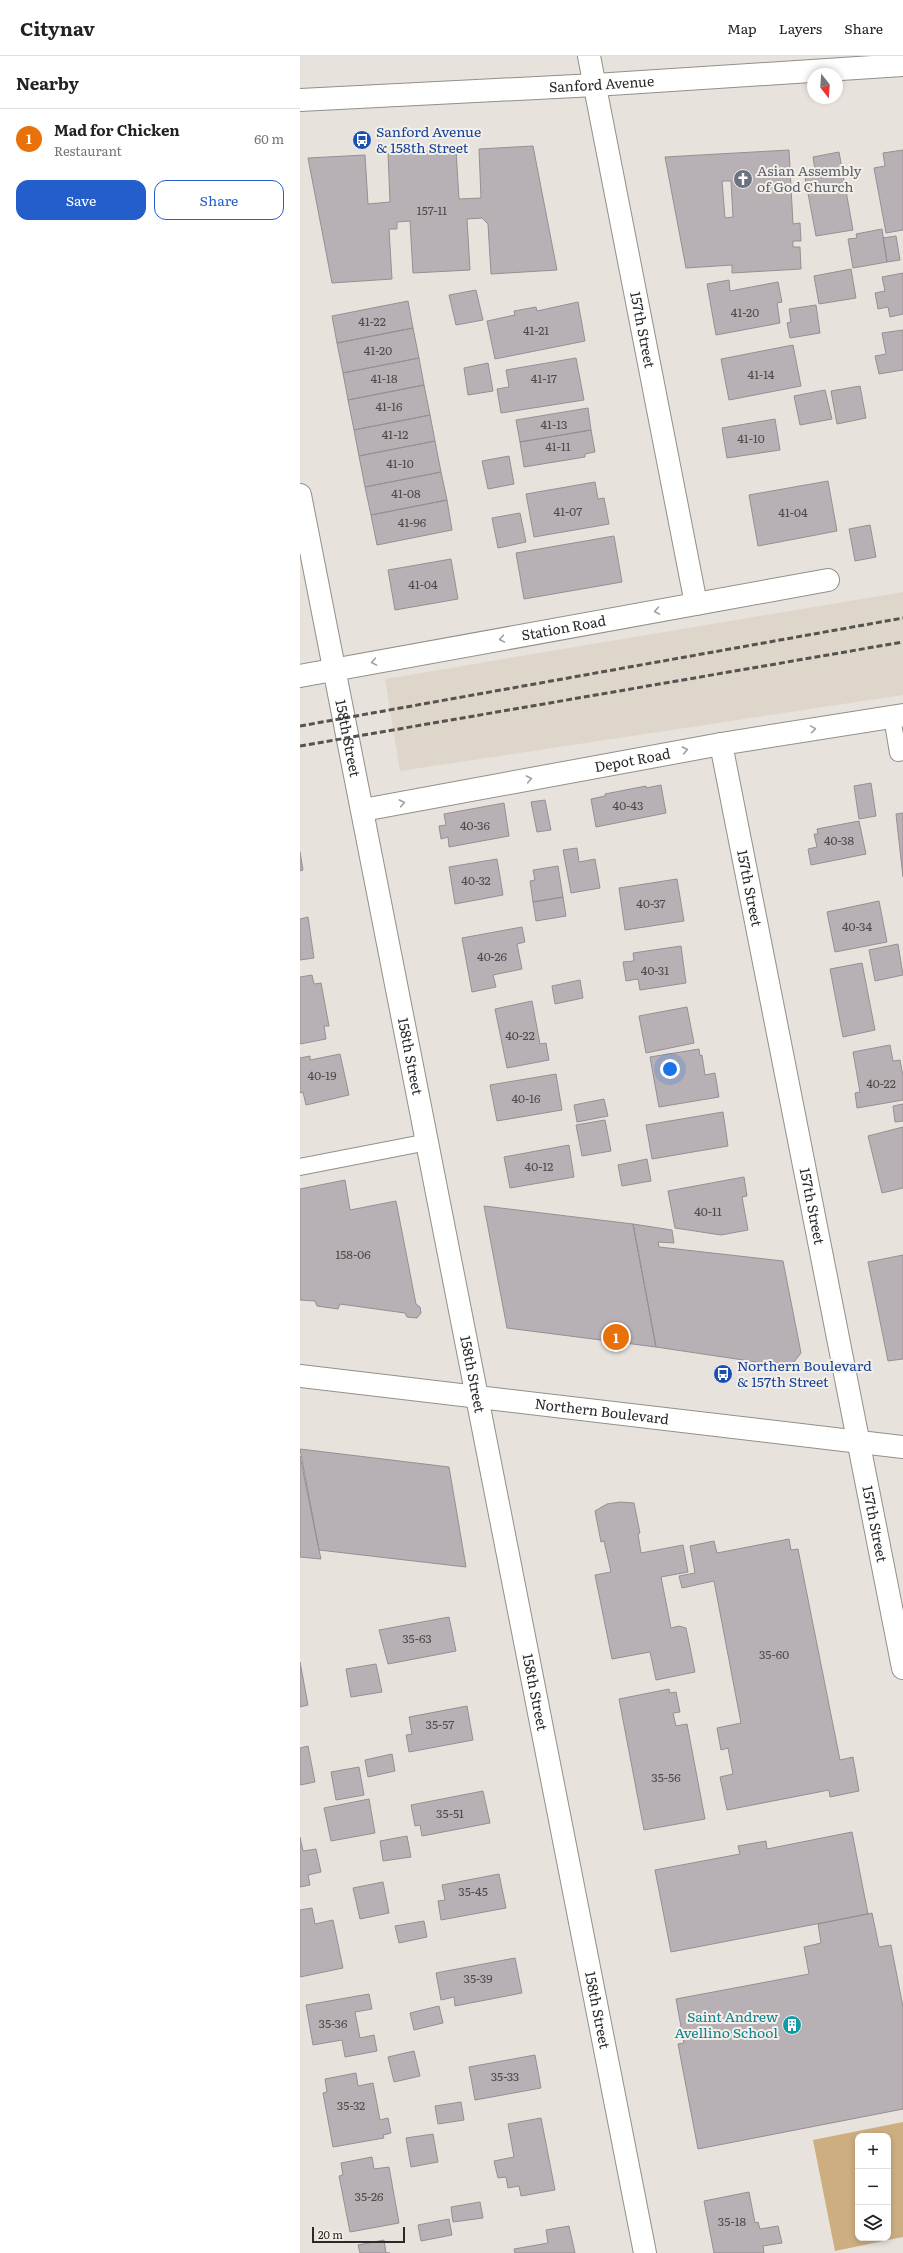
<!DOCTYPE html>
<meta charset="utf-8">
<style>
body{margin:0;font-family:Literata,serif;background:#f6f6f6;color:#222}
.controls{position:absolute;right:12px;bottom:12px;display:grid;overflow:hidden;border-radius:8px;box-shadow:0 2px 6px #0003}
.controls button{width:36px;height:36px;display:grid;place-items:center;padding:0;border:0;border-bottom:1px solid #e0e0e0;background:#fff;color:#222;font:20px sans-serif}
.compass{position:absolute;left:507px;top:12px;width:36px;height:36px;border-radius:50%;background:#fff;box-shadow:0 2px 6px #0003;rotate:163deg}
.scale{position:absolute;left:12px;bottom:10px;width:93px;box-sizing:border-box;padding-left:4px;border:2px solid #2b2a28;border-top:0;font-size:11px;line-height:14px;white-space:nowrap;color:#2b2a28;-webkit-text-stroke:3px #f4f0e9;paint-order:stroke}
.you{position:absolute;left:370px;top:1013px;width:14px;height:14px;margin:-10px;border:3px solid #fff;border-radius:50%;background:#1a73e8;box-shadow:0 0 0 6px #1a73e833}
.badge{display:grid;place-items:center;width:26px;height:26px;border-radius:50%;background:#245ecb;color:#fff;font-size:13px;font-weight:700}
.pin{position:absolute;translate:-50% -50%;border:2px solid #fff;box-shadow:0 1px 4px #0006}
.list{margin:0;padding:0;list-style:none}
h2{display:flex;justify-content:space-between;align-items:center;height:52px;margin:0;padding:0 16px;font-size:17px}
h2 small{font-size:13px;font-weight:400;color:#767676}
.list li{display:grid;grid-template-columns:26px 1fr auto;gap:12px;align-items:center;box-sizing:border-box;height:60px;padding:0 16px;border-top:1px solid #e0e0e0}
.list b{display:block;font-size:15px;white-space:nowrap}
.list p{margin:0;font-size:13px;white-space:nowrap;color:#767676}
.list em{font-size:13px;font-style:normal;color:#767676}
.actions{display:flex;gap:8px;padding:12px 16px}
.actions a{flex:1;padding:9px 0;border:1px solid #245ecb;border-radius:12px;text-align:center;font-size:14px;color:#245ecb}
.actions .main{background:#245ecb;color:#fff}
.icon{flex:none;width:22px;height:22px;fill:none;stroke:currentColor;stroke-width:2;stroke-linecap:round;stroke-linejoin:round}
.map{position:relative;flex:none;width:603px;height:2197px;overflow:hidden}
header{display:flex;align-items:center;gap:24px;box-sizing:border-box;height:56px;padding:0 20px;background:#fff;border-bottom:1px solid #e0e0e0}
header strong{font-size:19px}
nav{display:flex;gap:22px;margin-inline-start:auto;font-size:14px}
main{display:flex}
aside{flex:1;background:#fff}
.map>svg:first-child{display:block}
.built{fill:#ded6ca}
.green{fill:#ccae81;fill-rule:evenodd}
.building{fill:#b7b0b4;stroke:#968f93;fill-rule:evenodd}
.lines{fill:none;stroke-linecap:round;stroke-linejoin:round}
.service-casing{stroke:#938f89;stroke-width:18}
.minor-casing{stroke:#938f89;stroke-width:24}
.tertiary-casing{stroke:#938f89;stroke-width:24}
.primary-casing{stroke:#938f89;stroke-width:24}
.service{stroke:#fff;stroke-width:16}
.minor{stroke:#fff;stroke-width:22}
.tertiary{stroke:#fff;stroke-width:22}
.primary{stroke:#fff;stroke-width:22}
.rail{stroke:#555350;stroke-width:3;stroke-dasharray:6 3;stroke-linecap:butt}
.oneway{stroke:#a09f9e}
.labels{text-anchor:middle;stroke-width:4;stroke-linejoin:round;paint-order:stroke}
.number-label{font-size:12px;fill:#4e4c4b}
.street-label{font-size:14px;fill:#2b2a28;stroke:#f4f0e9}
.transit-label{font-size:14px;fill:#164399;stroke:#f4f0e9;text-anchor:start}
.worship-label{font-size:14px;fill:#5b616d;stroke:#f4f0e9;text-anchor:start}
.culture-label{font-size:14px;fill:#0d838f;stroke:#f4f0e9;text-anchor:end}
</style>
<header>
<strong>Citynav</strong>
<nav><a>Map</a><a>Layers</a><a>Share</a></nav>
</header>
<main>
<aside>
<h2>Nearby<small></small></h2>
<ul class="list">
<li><span class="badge" style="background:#e8710a">1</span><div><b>Mad for Chicken</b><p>Restaurant</p></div><em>60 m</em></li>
</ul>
<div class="actions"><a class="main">Save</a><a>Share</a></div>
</aside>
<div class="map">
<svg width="603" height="2197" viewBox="0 0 603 2197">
<rect width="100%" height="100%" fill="#e7e2dc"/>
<path class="built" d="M603,536V639L100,715L85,623Z"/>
<path class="green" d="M603,2066V2181L535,2195L513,2084ZM558,2080H588V2182H558Z"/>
<path class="building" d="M233,90L257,214L191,218L188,168L182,162L167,163L170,214L113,217L110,165L97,166V173H89L92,223L32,227L8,102L65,99L68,148L90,146L88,97L156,94L159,143L181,142L179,93Z
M489,94L493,168L500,167L501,185H493V191H500L501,213L432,217V209L386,212L365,101ZM422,125H431L433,161L425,162Z
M603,94V174L586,177L574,112L585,110L583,97Z
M539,96L553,174L516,180L504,116L515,114L513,101Z
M582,173L587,206L553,212L548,183L557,182L556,178Z
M596,180L600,204L587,206L583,182Z
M551,213L556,242L519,248L514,220Z
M603,217V258L590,261L588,251L578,253L575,237L585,235L582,221Z
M429,224L430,235L478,226L482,246L477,247L480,267L416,279L407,228Z
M176,234L183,264L156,269L149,239Z
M108,245L113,272L37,287L32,260Z
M278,246L285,285L195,303L187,265L215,259L214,255L236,251L237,255Z
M516,249L520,277L490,282L487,267L491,266L489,253Z
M113,272L119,302L43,317L37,287Z
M603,274V314L579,318L575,300L586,298L582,277Z
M493,289L501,330L429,344L421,303Z
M119,302L124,329L48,344L43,317Z
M276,302L284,344L201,357L197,333L209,331L206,314Z
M188,307L193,335L168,339L164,312Z
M124,329L130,359L54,374L48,344Z
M560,330L566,362L537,368L531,335Z
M525,334L532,363L500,369L494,340Z
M288,352L291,374L220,386L216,364Z
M130,359L135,385L59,400L54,374Z
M475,363L480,394L427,402L422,372Z
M291,374L295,396L285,398V401L224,411L220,386Z
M135,385L141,416L65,431L59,400Z
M209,400L214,428L188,433L182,405Z
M141,416L147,444L71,459L65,431Z
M528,425L537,475L458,490L449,439Z
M295,426L298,443L304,442L309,468L234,481L226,438Z
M147,444L152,474L77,489L71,459Z
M220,457L226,486L198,492L192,462Z
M570,469L576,501L555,505L549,473Z
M314,480L322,526L224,543L216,497Z
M151,503L158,543L95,554L88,514Z
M571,727L576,760L559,763L554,730Z
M361,729L366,757L296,771L291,743L305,740V738L346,730V732Z
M245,744L251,774L237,776L231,746Z
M204,747L209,780L149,791L148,781L141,783L139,770L146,769L144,758Z
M603,757V821L596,758Z
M559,765L566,798L511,809L508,793L517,791L514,778H518L517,773Z
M277,792L279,806L295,803L300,832L271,837L263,794Z
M0,796L3,814L0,815Z
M197,803L203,839L155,848L149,811Z
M258,810L263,841L233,846L230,825L235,824L233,814Z
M377,823L384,865L325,874L319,832Z
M263,841L266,860L236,865L233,846Z
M579,845L587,886L535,896L527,856Z
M8,861L14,902L0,904V863Z
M222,871L225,886L217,888L222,913L193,919L196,931L172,936L162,882Z
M598,888L603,919L575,925L569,894Z
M381,890L386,927L340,934L338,923L326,925L323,906L334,905L333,897Z
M562,907L575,974L543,981L530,913Z
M12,919L14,928L21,927L29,970H24L26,983L0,988V921Z
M280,924L283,942L255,948L252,930Z
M232,945L240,988L246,987L249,1004L207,1012L195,953Z
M387,951L394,987L346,997L339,960Z
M590,989L593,1005L600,1004L603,1020V1044L557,1052L555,1037L560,1036L553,996Z
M399,993L400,1000L402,999L405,1019L415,1017L419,1041L359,1051L350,1001Z
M40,998L49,1039L6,1049L3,1036L0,1037V1002L10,1000V1004Z
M256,1018L262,1054L197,1065L190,1029Z
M304,1043L308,1060L277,1066L274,1049Z
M603,1048V1065L595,1066L593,1050Z
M423,1056L428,1090L352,1103L346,1069Z
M305,1064L311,1095L282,1100L276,1069Z
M603,1071V1132L582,1137L568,1080Z
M269,1089L274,1121L210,1132L204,1101Z
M347,1103L351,1125L322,1130L318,1109Z
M444,1121L447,1140L442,1141L448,1174L421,1179L375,1172L368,1135Z
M45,1124L50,1154L96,1145L116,1248L120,1251L121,1257L117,1262L107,1261L105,1257L40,1248L38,1253L17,1250L15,1245L0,1244V1133Z
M184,1150L333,1168L356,1291L207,1272Z
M333,1168L372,1174L374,1187L358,1186L359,1191L483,1205L501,1297L490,1311L356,1291Z
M603,1199V1303L588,1305L568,1206Z
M0,1393L149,1411L166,1511L19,1494Z
M0,1400L19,1494L21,1503L0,1501Z
M320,1446L334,1447L340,1477L338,1478L341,1497L383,1489L388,1516L361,1521L371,1572L379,1570L386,1572L395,1616L356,1624L350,1596L312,1603L295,1519L311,1516L304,1485L301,1486L295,1455L307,1448Z
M489,1483L491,1494L498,1493L540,1704L553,1701L559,1735L530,1741L529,1734L427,1754L420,1721L433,1718L428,1692L421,1694L417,1672L441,1667L414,1525L382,1532L379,1520L395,1517L390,1490L414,1485L417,1497Z
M149,1561L156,1595L88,1608L79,1574Z
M0,1606L8,1649L0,1651Z
M76,1608L82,1636L51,1641L46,1613Z
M369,1633L370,1637L376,1636L380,1656L373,1657L376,1670L387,1668L405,1763L344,1774L319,1643Z
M167,1650L173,1684L109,1696L106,1679L112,1678L109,1661Z
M8,1690L15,1726L0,1729V1692Z
M92,1698L95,1715L68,1721L65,1704Z
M59,1711L64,1739L36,1744L31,1716Z
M183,1735L190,1767L122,1780L120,1769L115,1770L111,1749Z
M69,1743L75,1777L31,1785L24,1752Z
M552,1776L568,1858L371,1896L355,1814L440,1798L438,1790L466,1785L467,1793Z
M107,1780L111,1801L83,1805L80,1785Z
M0,1781L3,1795L16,1793L21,1816L8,1819L10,1829L0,1831Z
M199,1818L206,1852L141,1864L138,1845L145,1844L142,1829Z
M83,1826L89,1857L60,1863L53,1832Z
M12,1852L15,1868L33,1864L43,1912L0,1921V1854Z
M572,1857L579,1891L591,1889L603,1951V2053L398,2093L378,1988L384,1987L376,1943L509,1918L504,1891L521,1887L518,1868Z
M124,1865L127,1881L99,1887L95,1870Z
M215,1902L222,1937L155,1950L154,1941L141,1944L136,1917Z
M69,1938L72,1953L55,1956L60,1982L74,1979L77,1995L45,2001L42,1984L13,1989L6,1949Z
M139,1950L143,1967L114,1974L110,1957Z
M114,1995L120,2020L94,2026L88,2001Z
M235,1999L241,2032L175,2044L169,2011Z
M56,2017L58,2030L73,2027L80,2064L88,2062L91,2077L83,2079L84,2082L33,2091L23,2037L27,2036L25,2023Z
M161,2046L164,2064L138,2068L135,2050Z
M241,2062L255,2134L221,2140L219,2130L208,2132L206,2121L198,2122L194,2105L214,2101L208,2068Z
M133,2078L138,2106L111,2111L106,2082Z
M72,2101L74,2113L89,2111L99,2167L50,2176L39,2120L43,2119L41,2107Z
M449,2136L455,2167L458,2166L460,2173L478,2170L482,2187L463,2190L464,2197H414L404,2145Z
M180,2146L183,2162L153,2166L151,2151Z
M149,2163L152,2179L121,2185L118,2169Z
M269,2170L275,2197H215L214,2193L248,2187L246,2174Z
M84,2184L86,2197H90H60L58,2189Z"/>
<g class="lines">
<g class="service-casing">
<path id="service" d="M592,661L598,697L603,696
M0,1111L128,1086"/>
</g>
<g class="minor-casing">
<g id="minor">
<path id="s1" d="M289,0L396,548"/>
<path id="s2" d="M0,439L345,2197"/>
<path id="s3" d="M0,620L528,524"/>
<path id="s4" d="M421,688L603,1612"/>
<path id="s5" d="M63,754L421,688L603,659"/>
</g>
</g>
<g class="tertiary-casing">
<g id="tertiary">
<path id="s6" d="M0,44L295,29L603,9"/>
</g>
</g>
<g class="primary-casing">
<g id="primary">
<path id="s7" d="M0,1320L603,1391"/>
</g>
</g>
<use href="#service" class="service"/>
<use href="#minor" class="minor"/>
<use href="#tertiary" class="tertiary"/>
<use href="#primary" class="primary"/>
<path class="rail" d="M0,670L603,562
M0,690L603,586"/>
</g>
<defs><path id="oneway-chevron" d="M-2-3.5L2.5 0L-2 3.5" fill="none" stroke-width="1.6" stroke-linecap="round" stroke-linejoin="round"/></defs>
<g class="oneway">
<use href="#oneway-chevron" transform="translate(357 555) rotate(170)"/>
<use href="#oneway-chevron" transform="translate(202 583) rotate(170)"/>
<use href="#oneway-chevron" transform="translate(74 606) rotate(170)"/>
<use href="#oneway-chevron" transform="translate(513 673) rotate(-9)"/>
<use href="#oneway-chevron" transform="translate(385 694) rotate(-11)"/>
<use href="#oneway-chevron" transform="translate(229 723) rotate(-11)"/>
<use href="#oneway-chevron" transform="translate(102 747) rotate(-11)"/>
</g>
<defs>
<g id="bus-disc" transform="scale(1)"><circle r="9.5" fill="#1a4fb4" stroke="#f4f0e9"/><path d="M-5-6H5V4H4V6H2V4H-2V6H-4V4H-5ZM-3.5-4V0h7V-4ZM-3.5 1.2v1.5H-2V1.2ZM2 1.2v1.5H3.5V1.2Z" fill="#fff"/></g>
<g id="church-disc" transform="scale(1)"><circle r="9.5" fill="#6b7280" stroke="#f4f0e9"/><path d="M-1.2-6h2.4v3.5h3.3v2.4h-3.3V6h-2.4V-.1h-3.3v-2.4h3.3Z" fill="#fff"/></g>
<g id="building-disc" transform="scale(1)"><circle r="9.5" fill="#0f9aa8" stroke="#f4f0e9"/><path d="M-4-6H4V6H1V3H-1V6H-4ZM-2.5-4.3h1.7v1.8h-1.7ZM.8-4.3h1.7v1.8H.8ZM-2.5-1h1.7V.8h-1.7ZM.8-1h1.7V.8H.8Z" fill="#fff"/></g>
</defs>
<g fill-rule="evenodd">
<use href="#bus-disc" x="62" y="84"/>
<use href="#church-disc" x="443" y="123"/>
<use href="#bus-disc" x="423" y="1318"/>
<use href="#building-disc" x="492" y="1969"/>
</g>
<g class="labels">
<g class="number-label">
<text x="132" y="159">157-11</text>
<text x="445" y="261">41-20</text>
<text x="72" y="270">41-22</text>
<text x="236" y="279">41-21</text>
<text x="78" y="299">41-20</text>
<text x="461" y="323">41-14</text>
<text x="84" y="327">41-18</text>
<text x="244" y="327">41-17</text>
<text x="89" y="355">41-16</text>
<text x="254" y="373">41-13</text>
<text x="95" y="383">41-12</text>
<text x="451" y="387">41-10</text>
<text x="258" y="395">41-11</text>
<text x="100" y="412">41-10</text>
<text x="106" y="442">41-08</text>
<text x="268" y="460">41-07</text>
<text x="493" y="461">41-04</text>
<text x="112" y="471">41-96</text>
<text x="123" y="533">41-04</text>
<text x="328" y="754">40-43</text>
<text x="175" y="774">40-36</text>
<text x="539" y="789">40-38</text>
<text x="176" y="829">40-32</text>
<text x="351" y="852">40-37</text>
<text x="557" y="875">40-34</text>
<text x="192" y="905">40-26</text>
<text x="355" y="919">40-31</text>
<text x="220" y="984">40-22</text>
<text x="22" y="1024">40-19</text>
<text x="581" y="1032">40-22</text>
<text x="226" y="1047">40-16</text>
<text x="239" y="1115">40-12</text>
<text x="408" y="1160">40-11</text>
<text x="53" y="1203">158-06</text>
<text x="117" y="1587">35-63</text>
<text x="474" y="1603">35-60</text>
<text x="140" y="1673">35-57</text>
<text x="366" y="1726">35-56</text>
<text x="150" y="1762">35-51</text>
<text x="173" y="1840">35-45</text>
<text x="178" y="1927">35-39</text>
<text x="33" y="1972">35-36</text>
<text x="205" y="2025">35-33</text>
<text x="51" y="2054">35-32</text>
<text x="69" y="2145">35-26</text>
<text x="432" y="2170">35-18</text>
</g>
<g class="street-label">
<text dy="5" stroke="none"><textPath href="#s6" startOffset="302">Sanford Avenue</textPath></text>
<text dy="5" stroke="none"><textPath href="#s1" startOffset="279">157th Street</textPath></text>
<text dy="5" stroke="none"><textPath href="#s3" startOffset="268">Station Road</textPath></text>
<text dy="5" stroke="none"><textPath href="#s2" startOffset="248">158th Street</textPath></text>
<text dy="5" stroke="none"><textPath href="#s5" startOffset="274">Depot Road</textPath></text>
<text dy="5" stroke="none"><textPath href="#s4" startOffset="147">157th Street</textPath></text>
<text dy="5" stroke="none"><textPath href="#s2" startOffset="572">158th Street</textPath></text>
<text dy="5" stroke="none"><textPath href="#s4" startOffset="471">157th Street</textPath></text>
<text dy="5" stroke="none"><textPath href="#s2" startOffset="896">158th Street</textPath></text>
<text dy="5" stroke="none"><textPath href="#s7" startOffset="304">Northern Boulevard</textPath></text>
<text dy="5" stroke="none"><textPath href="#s4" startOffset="795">157th Street</textPath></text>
<text dy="5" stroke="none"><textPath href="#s2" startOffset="1220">158th Street</textPath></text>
<text dy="5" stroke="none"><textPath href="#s2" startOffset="1544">158th Street</textPath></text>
</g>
<g class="transit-label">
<text x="76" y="81">Sanford Avenue<tspan x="76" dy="16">&amp; 158th Street</tspan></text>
<text x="437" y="1315">Northern Boulevard<tspan x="437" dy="16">&amp; 157th Street</tspan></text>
</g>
<g class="worship-label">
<text x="457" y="120">Asian Assembly<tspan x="457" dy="16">of God Church</tspan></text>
</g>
<g class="culture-label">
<text x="478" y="1966">Saint Andrew<tspan x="478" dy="16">Avellino School</tspan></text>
</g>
</g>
</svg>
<div class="controls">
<button>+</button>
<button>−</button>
<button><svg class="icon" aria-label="layers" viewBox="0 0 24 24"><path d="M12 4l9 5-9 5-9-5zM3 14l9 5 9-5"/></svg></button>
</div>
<svg class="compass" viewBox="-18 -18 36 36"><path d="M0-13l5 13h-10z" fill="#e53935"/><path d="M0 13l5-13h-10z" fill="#767676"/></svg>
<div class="scale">20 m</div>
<div class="you"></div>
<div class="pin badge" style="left:316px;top:1281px;background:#e8710a">1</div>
</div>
</main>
